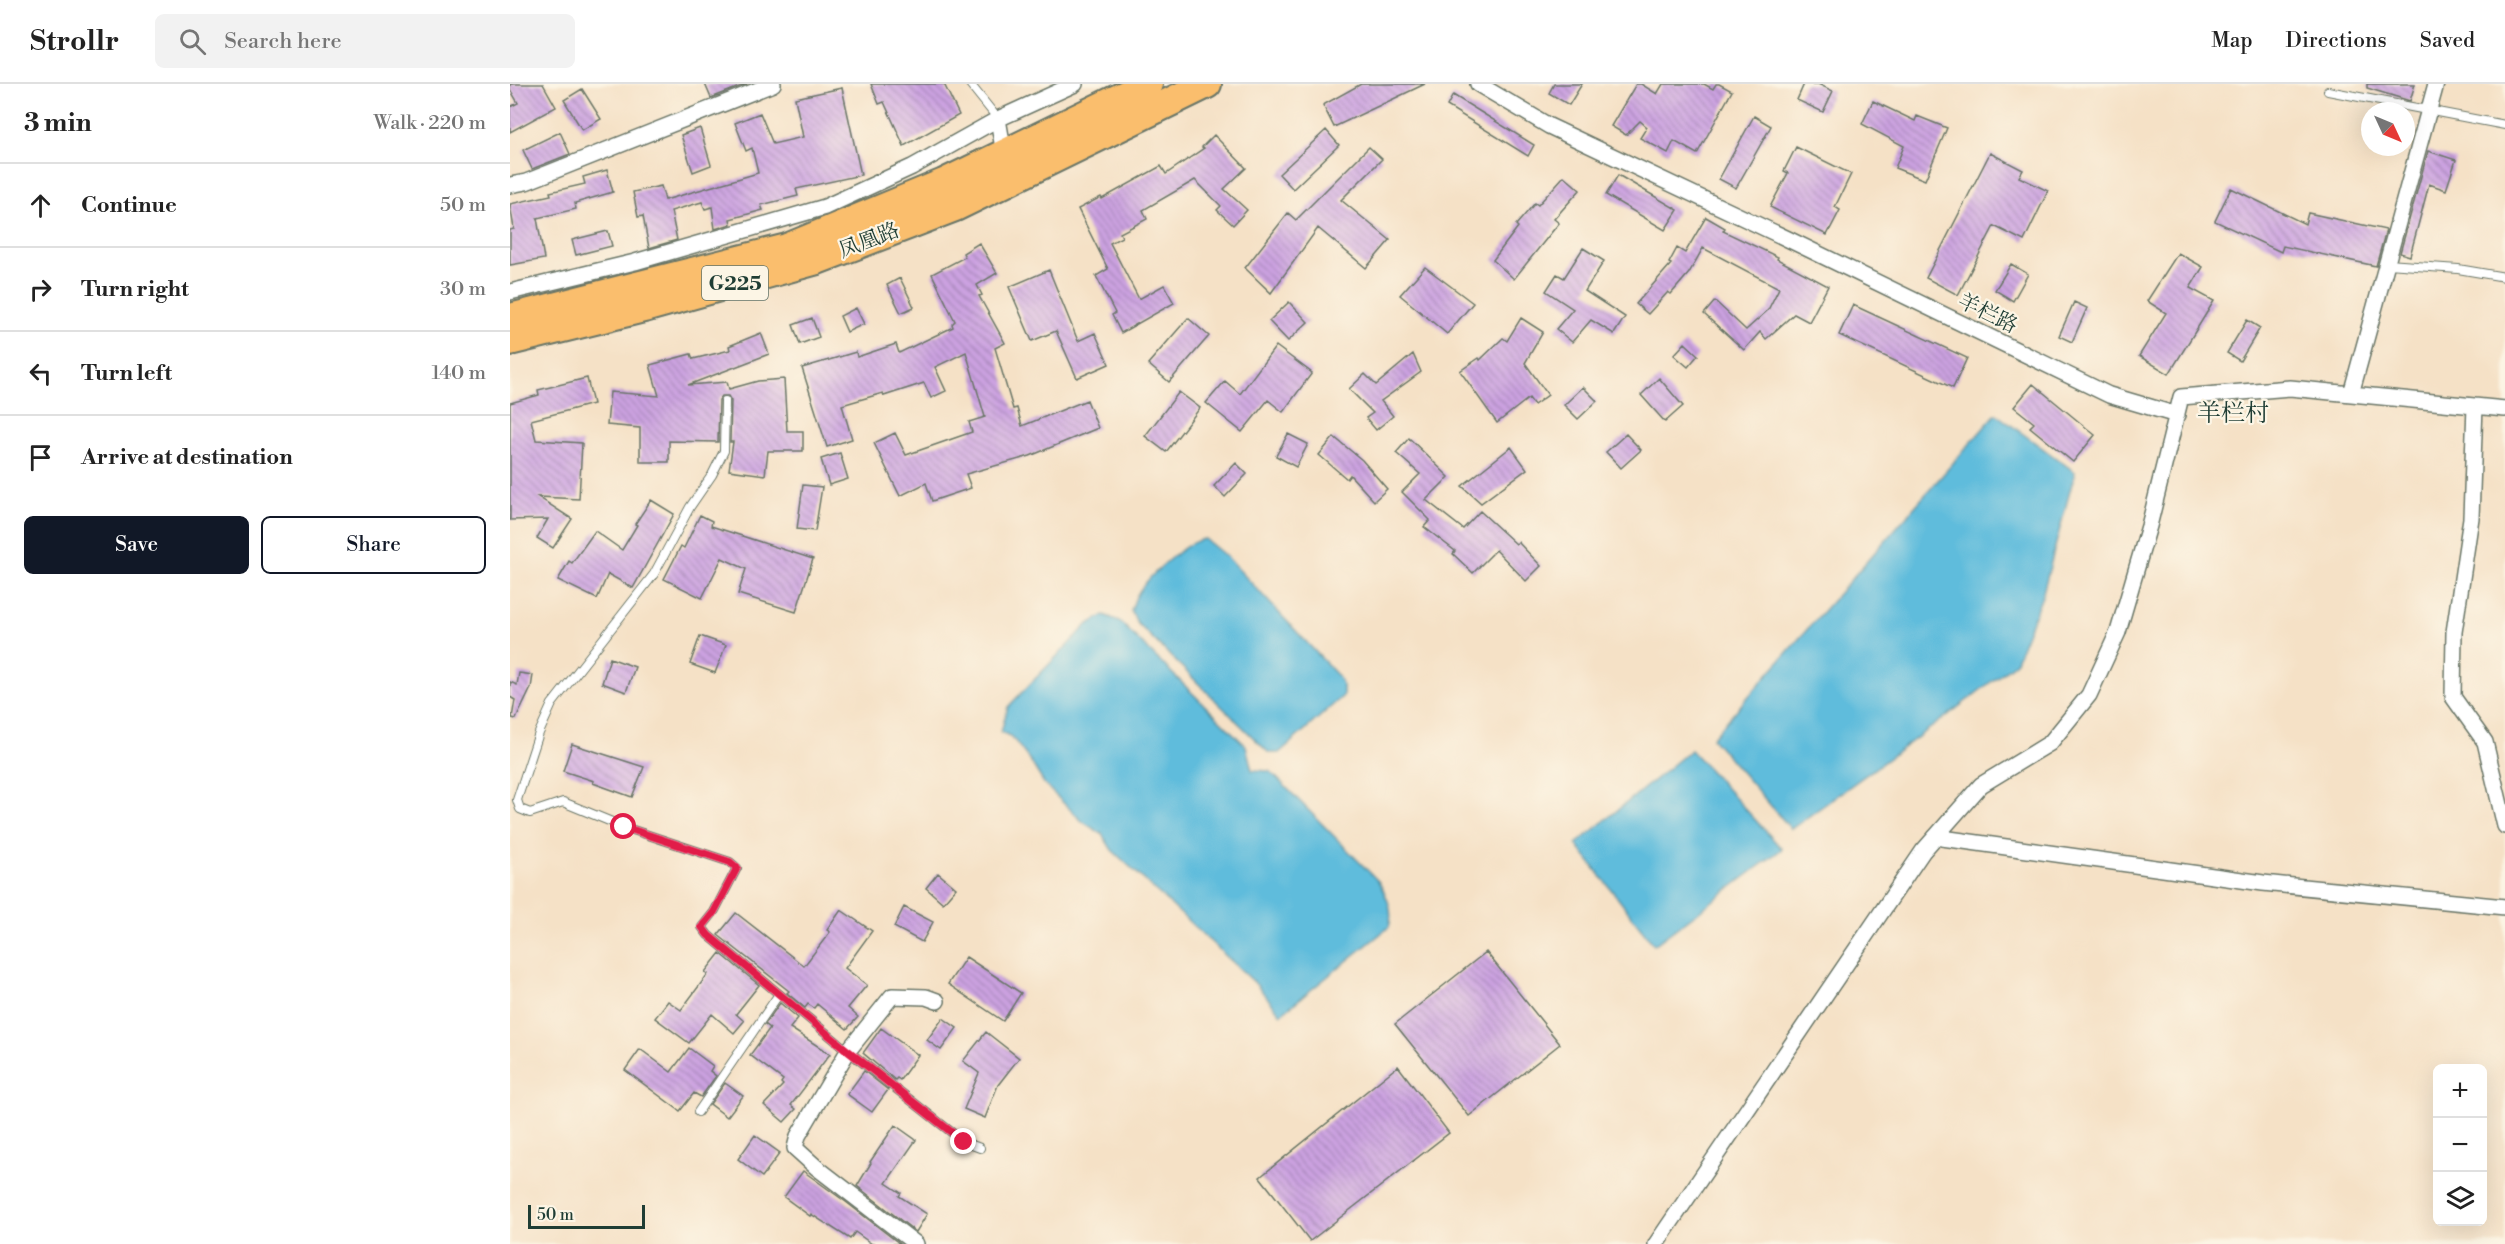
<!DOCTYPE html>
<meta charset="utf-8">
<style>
body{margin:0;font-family:"Libre Bodoni","Noto Serif SC",serif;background:#f2f2f2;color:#222}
.controls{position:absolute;right:18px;bottom:18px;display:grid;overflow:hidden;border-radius:9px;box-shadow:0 6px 24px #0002}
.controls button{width:54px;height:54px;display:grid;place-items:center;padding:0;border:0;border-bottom:2px solid #e0e0e0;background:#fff;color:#222;font:30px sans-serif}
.compass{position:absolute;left:1851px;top:18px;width:54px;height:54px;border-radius:50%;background:#fff;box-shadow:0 6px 24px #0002;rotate:134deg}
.scale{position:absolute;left:18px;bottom:15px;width:117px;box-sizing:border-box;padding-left:6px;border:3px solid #1f3d34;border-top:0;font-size:16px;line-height:21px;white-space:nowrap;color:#1f3d34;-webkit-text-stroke:4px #fcf5e5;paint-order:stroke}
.stop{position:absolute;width:18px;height:18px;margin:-14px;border:4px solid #e11d48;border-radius:50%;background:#fff}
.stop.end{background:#e11d48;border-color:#fff;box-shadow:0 2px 6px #0008}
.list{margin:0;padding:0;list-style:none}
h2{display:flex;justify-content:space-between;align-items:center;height:78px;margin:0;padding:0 24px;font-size:26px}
h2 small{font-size:20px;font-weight:400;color:#767676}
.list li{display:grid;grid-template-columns:39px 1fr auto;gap:18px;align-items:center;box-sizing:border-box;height:84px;padding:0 24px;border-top:2px solid #e0e0e0}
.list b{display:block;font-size:22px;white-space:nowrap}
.list em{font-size:20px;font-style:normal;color:#767676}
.actions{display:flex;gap:12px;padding:18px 24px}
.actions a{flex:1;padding:14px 0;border:2px solid #111827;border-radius:9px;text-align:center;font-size:21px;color:#111827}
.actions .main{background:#111827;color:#fff}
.icon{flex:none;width:33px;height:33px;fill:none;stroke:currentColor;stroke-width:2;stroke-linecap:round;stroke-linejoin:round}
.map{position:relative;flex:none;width:1995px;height:1160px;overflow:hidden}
header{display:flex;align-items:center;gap:36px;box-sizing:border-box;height:84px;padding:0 30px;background:#fff;border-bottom:2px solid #e0e0e0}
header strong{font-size:28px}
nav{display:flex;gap:33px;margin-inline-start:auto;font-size:21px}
.search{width:420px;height:54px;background:#f2f2f2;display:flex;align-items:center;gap:15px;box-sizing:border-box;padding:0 21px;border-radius:9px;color:#767676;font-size:22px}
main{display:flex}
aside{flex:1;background:#fff}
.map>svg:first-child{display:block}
.water{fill:#5ebcdc;stroke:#3e7c88;stroke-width:1.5}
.building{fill:url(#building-back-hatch)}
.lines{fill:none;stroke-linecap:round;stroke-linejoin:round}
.lane-casing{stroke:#6a7667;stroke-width:10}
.street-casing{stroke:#6a7667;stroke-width:18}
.highway-casing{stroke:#6a7667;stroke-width:32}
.lane{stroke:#fff;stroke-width:8}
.street{stroke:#fff;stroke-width:15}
.highway{stroke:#fabe6d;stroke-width:28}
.route{stroke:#e11d48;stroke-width:8}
.labels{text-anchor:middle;stroke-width:4.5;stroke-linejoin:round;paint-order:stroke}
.shield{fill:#fcf5e5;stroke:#617469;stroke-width:1.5}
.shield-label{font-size:20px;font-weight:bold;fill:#1f3d34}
.street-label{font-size:21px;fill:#1f3d34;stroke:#fcf5e5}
.quarter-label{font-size:24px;fill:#1f3d34;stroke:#fcf5e5}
</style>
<header>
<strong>Strollr</strong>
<div class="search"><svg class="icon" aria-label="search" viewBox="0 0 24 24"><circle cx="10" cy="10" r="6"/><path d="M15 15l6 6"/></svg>Search here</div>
<nav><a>Map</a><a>Directions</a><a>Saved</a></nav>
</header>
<main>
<aside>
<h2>3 min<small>Walk · 220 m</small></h2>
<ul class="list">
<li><svg class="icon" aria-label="ahead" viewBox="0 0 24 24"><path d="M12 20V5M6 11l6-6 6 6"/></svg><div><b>Continue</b></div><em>50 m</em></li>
<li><svg class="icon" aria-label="right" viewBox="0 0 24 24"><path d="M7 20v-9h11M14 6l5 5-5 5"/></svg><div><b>Turn right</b></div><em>30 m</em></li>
<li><svg class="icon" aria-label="left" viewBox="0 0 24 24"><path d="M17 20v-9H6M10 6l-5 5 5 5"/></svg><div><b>Turn left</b></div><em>140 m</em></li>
<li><svg class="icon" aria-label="arrive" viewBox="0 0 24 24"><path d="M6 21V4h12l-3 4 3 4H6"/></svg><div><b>Arrive at destination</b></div></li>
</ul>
<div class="actions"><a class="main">Save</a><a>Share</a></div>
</aside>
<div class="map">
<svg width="1995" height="1160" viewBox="0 0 1995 1160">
<defs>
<pattern id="building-back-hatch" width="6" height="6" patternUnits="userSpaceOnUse" patternTransform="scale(1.5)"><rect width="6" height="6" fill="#cca2e1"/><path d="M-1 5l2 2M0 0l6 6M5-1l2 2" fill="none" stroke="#a585b7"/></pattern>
</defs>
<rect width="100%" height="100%" fill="#fcf5e5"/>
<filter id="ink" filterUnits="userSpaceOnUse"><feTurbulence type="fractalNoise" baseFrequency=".0167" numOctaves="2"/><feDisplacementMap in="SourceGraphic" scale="12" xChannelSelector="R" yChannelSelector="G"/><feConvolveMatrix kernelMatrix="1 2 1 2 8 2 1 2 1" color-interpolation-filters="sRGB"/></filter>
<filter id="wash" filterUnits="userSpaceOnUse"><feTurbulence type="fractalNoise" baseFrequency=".008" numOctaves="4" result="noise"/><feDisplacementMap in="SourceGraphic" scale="24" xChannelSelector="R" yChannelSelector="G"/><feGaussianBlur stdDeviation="1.35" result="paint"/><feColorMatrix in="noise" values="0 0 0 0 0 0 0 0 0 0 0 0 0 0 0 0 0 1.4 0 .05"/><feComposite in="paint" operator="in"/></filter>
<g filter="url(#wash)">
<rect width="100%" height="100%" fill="#f5e1c6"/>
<path class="water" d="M1486,330L1565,388L1532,512L1505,579L1437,632L1281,745L1202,654Z
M695,455L718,474L828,592L833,602V612L769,669H759L628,540L621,527C623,522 624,517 626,513C635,495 675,457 695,455Z
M594,531L609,537L736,662L742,686L760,687L868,797C877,812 884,827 879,843L771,930L744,898L602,766L592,750L573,738L535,701L521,678L502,653L491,648L498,623L577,541Z
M1181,666L1272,765L1144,861L1066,760Z"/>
<g id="blocks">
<path class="building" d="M0,0H33L46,23L0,48V23L8,19L0,5Z
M195,0H237L201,14Z
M361,0H434L449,31L394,62L374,18L369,20Z
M851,0H915L824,43L813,21Z
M1044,0H1072L1059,21L1039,9Z
M1126,0H1131L1147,10L1153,0H1194L1203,5L1206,0H1209L1222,7L1187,70L1164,57L1158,69L1130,54L1137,43L1130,37L1116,51L1101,42Z
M1294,0H1308L1323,7L1313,28L1287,16Z
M1857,0H1905L1900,17L1857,4Z
M332,4L351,91L286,105L288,112L251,121L253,126L220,135L221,140L205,145L202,123L195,125L192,118L161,127L167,156L139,164L133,132L128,133L123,108L151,102L155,116L248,89L242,64L236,67L225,39L250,29L263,60L293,53L285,14Z
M72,5L91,35L72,46L54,16Z
M943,11L1024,61L1018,72L937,22Z
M1363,17L1405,37L1407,32L1437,44L1415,96L1385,84L1394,62L1352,40Z
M1244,32L1261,42L1226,104L1209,95Z
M190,44L201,81L183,88L171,51Z
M816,46L829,61L783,105L769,90Z
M50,48L60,70L22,85L13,66Z
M704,51L736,84L714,105L737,126L723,141L707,126L711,122L685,96L633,126L637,135L610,149L612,153L600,159L629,215L654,201L664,219L611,249L602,231L605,229L586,192L598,185L568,125L591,113L592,115L651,82L656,90L694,64L692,63Z
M859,63L872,75L831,116L880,156L856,184L808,144L761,209L735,184L778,129L786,136Z
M1286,63L1341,90L1325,123L1330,126L1317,151L1260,123L1278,89L1274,87Z
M1918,67L1946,76L1936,106L1919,100L1900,172L1890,169Z
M1480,69L1513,86L1509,93L1538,107L1514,157L1484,142L1448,211L1416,194Z
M97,86L103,108L65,119L66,125L27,134L34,175L0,181V146L4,145L0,120L41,111L40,108L75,100L73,93Z
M1108,91L1168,126L1155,146L1096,111Z
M1054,92L1070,106L1044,135L1049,139L1004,195L983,176L1008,143L1006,141L1025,119L1028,121Z
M1721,104L1795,140L1798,129L1876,146L1866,182L1773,162L1771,168L1705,137Z
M1196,133L1215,144L1213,147L1268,173L1267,175L1318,202L1299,238L1284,230L1256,255L1250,248L1234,266L1194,230L1205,217L1236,246L1258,226L1269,204L1193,164L1179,189L1161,210L1158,208L1138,230L1126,220L1161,180L1159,179L1167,164L1175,169Z
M98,147L102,162L66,171L62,156Z
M469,159L487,189L467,201L472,211L469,212L495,259L485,264L503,325L507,324L512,342L577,316L588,344L520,372L456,390L461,404L422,417L416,399L390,412L364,359L385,349L396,371L462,348L459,338L475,333L456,268L425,283L436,307L421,314L414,299L374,312L373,309L332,321L342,355L317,363L292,284L346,268L347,273L386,260L389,269L443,243L442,240L445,237L422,190L455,173L453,169Z
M1073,164L1094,177L1075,207L1115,233L1104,250L1081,236L1062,258L1046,245L1063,225L1036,207L1047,190L1054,194Z
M1668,169L1693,183L1680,204L1704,217L1659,290L1629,272L1656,229L1637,217Z
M1501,180L1518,190L1503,217L1485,206Z
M915,183L963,219L937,250L890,211Z
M539,186L568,257L585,249L599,280L567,294L546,247L522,257L499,203Z
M390,194L404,223L391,229L377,201Z
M779,218L798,238L778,257L759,237Z
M1564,218L1577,224L1562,258L1549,252Z
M1343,221L1457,274L1443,304L1329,251Z
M346,224L354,240L337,248L330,232Z
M302,234L309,253L290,260L283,241Z
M678,234L699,252L659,298L638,280Z
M1011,234L1033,248L1015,279L1038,311L1024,321L1019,314L987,339L950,287L969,274L970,276L993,254L997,257Z
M1737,236L1750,244L1730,277L1717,269Z
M251,249L259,270L178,301L217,298L219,305L248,297L274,295L277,347H293V367H258L255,391L219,386L223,358H220L221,317L218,312H212L209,316L208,358L159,357V378H130V344L97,341L100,308L149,312L140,281L181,270L183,275L220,266L219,262Z
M1175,259L1188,271L1178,283L1164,271Z
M766,262L802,289L773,328L758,316L732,348L696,319L715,297L730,310Z
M903,270L911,288L871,317L883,332L866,346L856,334L863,329L839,305L855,290L866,301Z
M77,294L83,320L21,336L26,356L72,359L69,415L28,413L62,435L43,464L27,454L38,435L0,436V319L29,311L28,306Z
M1149,294L1173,322L1155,338L1131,311Z
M1523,300L1585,351L1563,378L1520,343L1524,339L1504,323Z
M1073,303L1087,317L1068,335L1054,321Z
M669,308L690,324L656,368L635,352Z
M778,350L798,360L786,383L766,372Z
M1116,350L1131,366L1111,384L1096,368Z
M824,353L852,376L877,405L864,417L840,391L837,395L809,371Z
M899,354L939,393L916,416L953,445L970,427L1006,460L1008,458L1031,482L1016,497L986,466L963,489L943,470L945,467L914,443L920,436L892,408L910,390L886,369Z
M1001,363L1017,385L971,419L952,402Z
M330,369L338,395L319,401L311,375Z
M726,379L737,390L715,413L704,402Z
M293,401L312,403L305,447L287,445Z
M141,416L164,430L123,504L98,490L87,515L48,496L59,477L62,479L85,447L112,466L127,441L125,440Z
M190,431L202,437L201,442L303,475L286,528L228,510L236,485L212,474L192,514L154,495L171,462L174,464Z
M190,552L216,561L205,589L180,580Z
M100,574L125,583L116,608L92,599Z
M9,589L23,591L21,604L6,635L2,634L5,616L0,613V598L7,601Z
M62,660L134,683L122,713L83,699L84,697L53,687Z
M428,789L446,804L433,819L416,804Z
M394,823L423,838L412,858L384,843Z
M331,826L362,847L335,884L357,901L338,924L348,933L337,945L307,920L304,924L298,920L295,924L277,909L279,907L208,851L226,829L294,882L320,848L317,846Z
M976,868L1050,960L959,1032L885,940Z
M210,869L249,901L226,930L234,937L224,949L202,930L179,959L145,934L158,917L171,926L198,890L195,888Z
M456,873L511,909L493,937L438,900Z
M270,919L288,934L280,944L320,970L281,1021L286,1025L274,1038L254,1021L273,1001L271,999L273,996L240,971L260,944L255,940Z
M433,934L447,944L431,966L417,956Z
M371,944L408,971L390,996L387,994L385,996L353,969Z
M476,948L509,974L488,1001L475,1034L454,1025L469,989L453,977Z
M179,964L203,982L200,987L206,992L191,1013L184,1009L170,1027L115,986L130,965L161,988Z
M888,982L939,1049L800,1157L750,1093Z
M354,987L378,1006L362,1028L337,1010Z
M215,999L233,1012L217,1033L200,1020Z
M385,1041L406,1056L376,1099L391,1109L389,1112L417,1130L406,1148L347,1102L361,1079L360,1078Z
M245,1051L270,1069L252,1093L228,1075Z
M293,1087L336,1118L390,1160H362L345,1148L340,1155L301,1130L300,1132L274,1113Z"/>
</g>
</g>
<g filter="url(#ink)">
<use href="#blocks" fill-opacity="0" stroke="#6a7667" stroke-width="1.5"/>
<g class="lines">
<g class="lane-casing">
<path id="lane" d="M460,0L488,35
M1818,7L1995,41
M1878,180L1948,185L1995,193
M215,317L214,367L202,391L180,423L144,490L42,620L29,649L7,716L10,725L20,729L53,718L114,743L220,778L227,784L204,828L192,843L198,851L338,967L454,1058L470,1064
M188,1028L269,910"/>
</g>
<g class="street-casing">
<path id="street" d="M968,0L1039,42L1282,157L1599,311L1667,331
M494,70L488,35L565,0
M0,101L16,98L263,0
M0,208L125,178L315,123L402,83L488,35
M1841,310L1926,0
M1965,322L1961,434L1944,548L1943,613L1975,658L1995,742
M1425,753L1753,799L1995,823
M406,1160L306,1083L285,1064L288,1052L338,967L382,912L416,913L427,917
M1146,1160L1413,767L1471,701L1540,659L1579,611L1608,548L1639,442L1671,313L1780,304L1995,325"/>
</g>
<g class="highway-casing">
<path id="highway" d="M0,234L277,164L434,99L638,0
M0,257L134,224L307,176L445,123L697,0"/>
</g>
<use href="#lane" class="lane"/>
<use href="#street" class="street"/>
<use href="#highway" class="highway"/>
</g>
</g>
<g class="lines" filter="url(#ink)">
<path class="route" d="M114,743L220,778L227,784L204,828L192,843L198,851L338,967L454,1058"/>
</g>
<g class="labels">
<rect class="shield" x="192" y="182" width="66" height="34" rx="4.5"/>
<g class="shield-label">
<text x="225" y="206">G225</text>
</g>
<g class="street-label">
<text transform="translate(359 156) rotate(-21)" y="7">凤凰路</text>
<text transform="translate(1478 229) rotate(26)" y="7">羊栏路</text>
</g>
<g class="quarter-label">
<text x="1723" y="337">羊栏村</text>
</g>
</g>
</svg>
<div class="controls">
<button>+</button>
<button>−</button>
<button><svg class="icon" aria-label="layers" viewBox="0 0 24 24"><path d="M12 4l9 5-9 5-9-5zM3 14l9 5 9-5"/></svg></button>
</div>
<svg class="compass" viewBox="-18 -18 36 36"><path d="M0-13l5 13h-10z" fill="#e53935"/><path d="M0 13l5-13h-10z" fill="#767676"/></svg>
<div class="scale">50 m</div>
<div class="stop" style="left:114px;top:743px"></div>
<div class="stop end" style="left:454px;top:1058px"></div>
</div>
</main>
